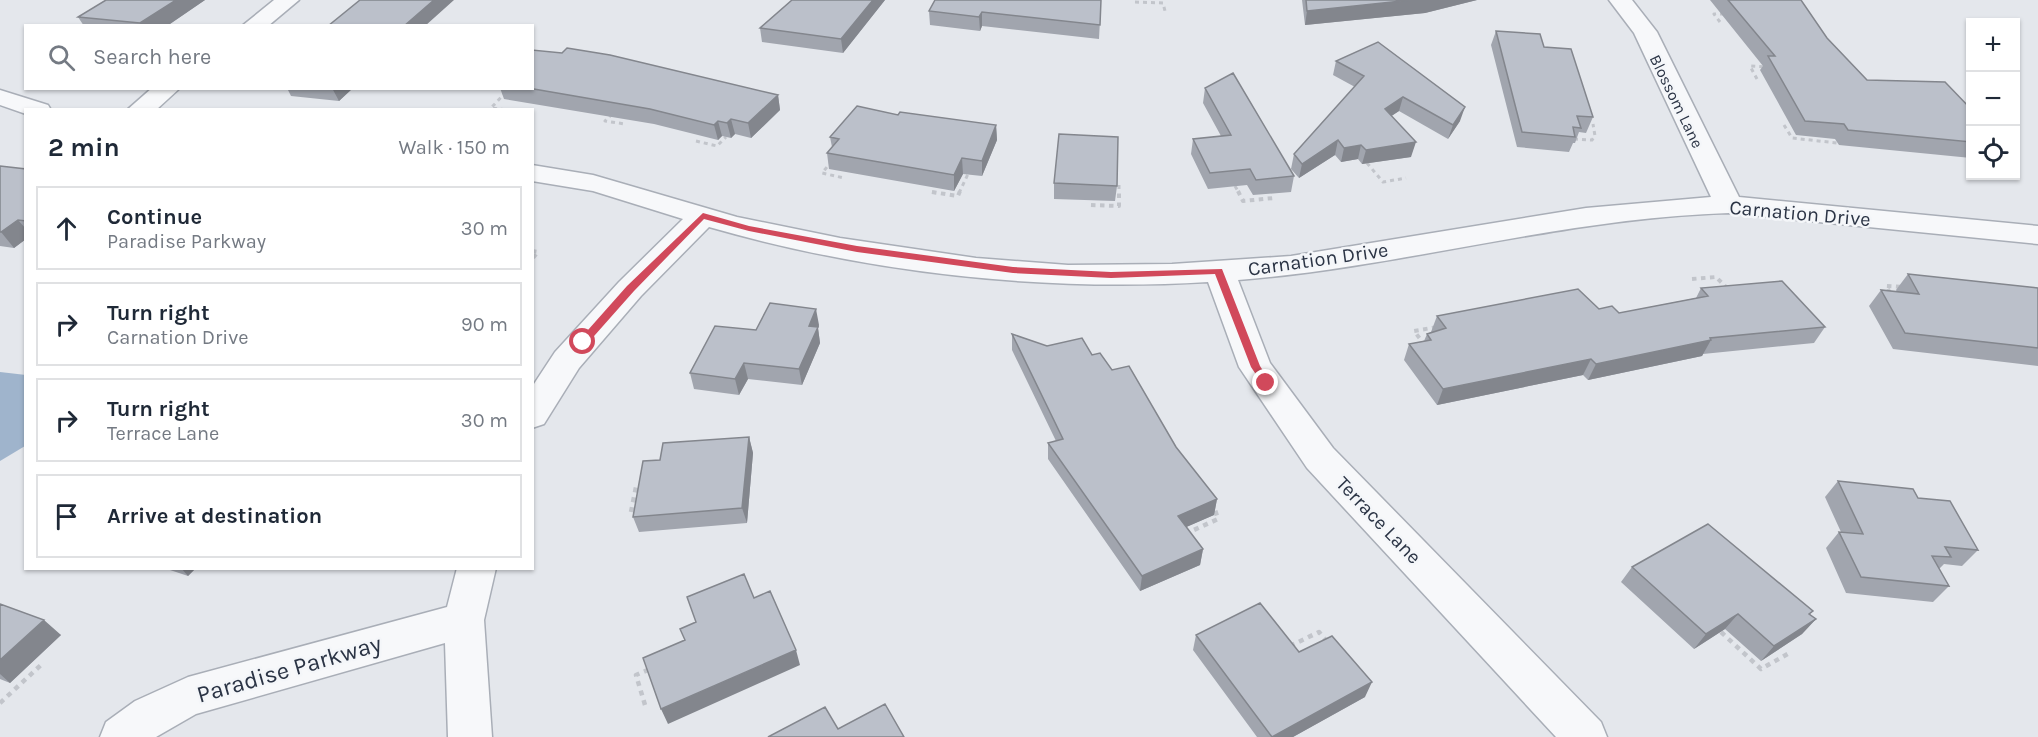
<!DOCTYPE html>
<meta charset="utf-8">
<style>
body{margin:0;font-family:Karla,sans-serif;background:#f6f6f7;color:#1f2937}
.controls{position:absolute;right:18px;top:18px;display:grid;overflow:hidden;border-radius:0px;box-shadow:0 2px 4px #0004}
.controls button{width:54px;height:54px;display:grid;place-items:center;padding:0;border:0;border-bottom:2px solid #e0e1e3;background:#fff;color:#1f2937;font:30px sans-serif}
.stop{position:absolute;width:18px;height:18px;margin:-14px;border:4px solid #d1495b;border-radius:50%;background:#fff}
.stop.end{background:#d1495b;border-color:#fff;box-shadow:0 2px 6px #0008}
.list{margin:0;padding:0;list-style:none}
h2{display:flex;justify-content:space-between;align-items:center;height:78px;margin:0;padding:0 24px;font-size:26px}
h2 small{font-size:20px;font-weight:400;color:#747a83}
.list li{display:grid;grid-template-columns:39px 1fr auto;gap:18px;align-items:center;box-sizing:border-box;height:84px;margin:0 12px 12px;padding:0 12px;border:2px solid #e0e1e3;border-radius:0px}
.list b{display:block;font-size:22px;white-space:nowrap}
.list p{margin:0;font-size:20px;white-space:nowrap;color:#747a83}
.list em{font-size:20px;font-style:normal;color:#747a83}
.icon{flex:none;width:33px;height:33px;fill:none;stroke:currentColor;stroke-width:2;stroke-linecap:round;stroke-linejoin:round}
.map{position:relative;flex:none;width:2038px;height:737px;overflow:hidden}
.search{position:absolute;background:#fff;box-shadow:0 2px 4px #0004;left:24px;top:24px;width:510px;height:66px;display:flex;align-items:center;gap:15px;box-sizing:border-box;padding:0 21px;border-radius:0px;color:#747a83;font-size:22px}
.panel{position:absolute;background:#fff;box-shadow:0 2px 4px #0004;left:24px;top:108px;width:510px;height:462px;border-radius:0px}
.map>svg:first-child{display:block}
.water{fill:#9fb4cc}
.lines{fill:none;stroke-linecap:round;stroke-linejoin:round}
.minor-casing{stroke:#a9aeb7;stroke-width:3}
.path-far2{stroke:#c2c5cb;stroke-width:3;stroke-dasharray:4 4;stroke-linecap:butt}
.path-far1{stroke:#c2c5cb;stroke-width:4;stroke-dasharray:4.5 4.5;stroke-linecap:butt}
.path{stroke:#c2c5cb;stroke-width:4.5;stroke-dasharray:5 5;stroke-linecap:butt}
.minor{fill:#f7f8fa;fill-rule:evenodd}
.wall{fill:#a1a5ae}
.shaded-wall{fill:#83868d}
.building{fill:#bbc0ca;stroke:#83868d;stroke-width:1.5}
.route{fill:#d1495b}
.labels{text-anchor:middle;stroke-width:5;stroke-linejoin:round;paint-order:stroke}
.far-street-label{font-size:16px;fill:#2b3445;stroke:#f4f6f9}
.street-label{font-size:20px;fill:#2b3445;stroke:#f4f6f9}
.near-street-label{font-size:24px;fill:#2b3445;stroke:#f4f6f9}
</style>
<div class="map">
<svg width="2038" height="737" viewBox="0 0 2038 737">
<rect width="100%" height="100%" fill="#e4e7ec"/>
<path class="water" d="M0,372L26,375L25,446L0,461Z"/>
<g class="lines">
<g class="minor-casing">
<path id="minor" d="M274,0H299L268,26H242Z
M1609,0H1632L1657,32L1739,197L2038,226V244L1729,213C1563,218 1403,267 1238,280L1270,363L1333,448L1601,722L1607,737H1556L1307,468L1239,367L1208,282C1042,292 869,273 709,227L641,296L579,368L544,424L532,428V387L555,352L619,282L683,219L593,191L532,181V165L593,175L737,217L840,238L976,258L1068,265L1172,264L1291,256L1586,208L1711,197L1634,33Z
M152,88H180L156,110H127Z
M0,90L48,105L51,110H26V114L0,105Z
M457,568H496L484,620L492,737H448L445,643L196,714L156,737H100L106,722L135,701L188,677L447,607Z"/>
</g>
<path class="path-far2" d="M1135,2L1163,3L1165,11
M1720,22L1714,14H1724
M1757,79L1750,66L1766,67
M506,92L491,108L507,110
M612,114L605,121L625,124
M1784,125L1792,138L1837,143
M1574,139L1592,140L1595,136L1593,124
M696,141L717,146L726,137
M832,161L822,173L844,178
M1367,163L1383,182L1406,178
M1119,185V193
M1235,186L1239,193
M932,192L937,193
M959,193L968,174"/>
<path class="path-far1" d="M1238,191L1243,201L1274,198
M932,192L958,196L960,191
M1091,205L1119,206V191
M532,251L538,252L532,259
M1692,279L1716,277L1727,288
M1890,293L1886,286L1903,287
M1425,345L1414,331L1437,327"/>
<path class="path" d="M631,512L636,487H643
M1185,534L1218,519L1213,504
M1721,632L1761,669L1791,652
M1290,646L1319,632L1328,643
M0,703L42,664
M645,705L636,675L650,669"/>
<use href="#minor" class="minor"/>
</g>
<path class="wall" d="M106,0H205L167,26H84L78,17Z
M792,0H885L843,53L762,42L760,28Z
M1101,0L1099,39L982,26L980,31L930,25L929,11Z
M1302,0H1477L1425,13L1305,25Z
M1710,0H1801L1827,38L1867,80L1971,109V158L1839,145L1835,139L1796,135L1760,70L1763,66Z
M1496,31L1544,47L1593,117L1586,133L1579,132L1575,143H1573L1569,152L1517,147L1491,45Z
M1336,61L1460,121L1448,139L1399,111L1391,116L1411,157L1362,164L1358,159L1341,162L1335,155L1299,178L1291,169L1294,154L1355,87L1333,75Z
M287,88H353L339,101L291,96Z
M500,88L778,95L780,110L751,138L735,134L731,138L722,136L718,140L654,124L504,99Z
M1205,88L1294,176L1291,192L1253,195L1247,185L1208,189L1191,154L1193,139L1221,136L1203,103Z
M898,115L996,125L997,140L982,176L963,174L954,191L829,169L827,153L832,147L830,137Z
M0,166L26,169V239L14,248L0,246Z
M1054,183L1117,186L1115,201L1054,199Z
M1908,274L2038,288V366L1893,349L1869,306L1881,290L1897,292L1896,290Z
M1701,288L1825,327L1814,343L1703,354L1702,356L1588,380L1583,375L1437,405L1404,360L1409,344L1424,341L1427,334L1431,332L1437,316L1599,309L1619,313L1696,298Z
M819,325L818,328L820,343L802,385L748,379L739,395L694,389L690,373L756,330Z
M1012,334L1047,346L1092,355L1112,370L1217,499L1214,515L1186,527L1203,549L1200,565L1140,591L1048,459V443L1056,441L1012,350Z
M749,437L753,453L747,523L639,532L633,517L660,460Z
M1838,481L1918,498L1978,550L1962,566L1944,564L1939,569L1949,586L1933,602L1846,593L1826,548L1839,532H1841L1825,497Z
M1632,567L1813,611L1810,614L1816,619L1802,634L1761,661L1725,629L1694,649L1621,582Z
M164,568H196L188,576Z
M0,604L61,635L10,683L0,679Z
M1196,635L1299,652L1365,697L1293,737H1257L1193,650Z"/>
<path class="shaded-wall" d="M176,0H205L167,26H141L140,23Z
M434,0H454L425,26H404Z
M873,0H885L843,53L841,39Z
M1411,0H1477L1425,13L1305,25L1307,11Z
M982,12V26L980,31L979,17Z
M332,88H353L339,101Z
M778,95L780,110L751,138L748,123Z
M1403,97L1399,111L1381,123L1385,109Z
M1465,107L1460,121L1448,139L1453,125Z
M731,119L735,134L731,138L727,123Z
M718,121L722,136L718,140L714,125Z
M996,125L997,140L982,176V161Z
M1338,140L1335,155L1299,178L1302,164Z
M1416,142L1411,157L1362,164L1366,150Z
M1361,145L1358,159L1341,162L1344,148Z
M962,158L963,174L954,191V175Z
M18,220L26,229V239L14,248L1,232Z
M816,309L819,325L818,328L820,343L802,385L799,369L809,326Z
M1711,340L1702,356L1588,380L1596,364Z
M1591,359L1583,375L1437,405L1443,389Z
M744,363L748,379L739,395L735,379Z
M749,437L753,453L747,523L742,508Z
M1217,499L1214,515L1175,532L1178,516Z
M1203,549L1200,565L1140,591L1142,576Z
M181,568H196L188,576Z
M1738,614L1725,629L1694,649L1706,634Z
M1816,619L1802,634L1761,661L1774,646Z
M44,620L61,635L10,683L0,674V660Z
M796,650L800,665L668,724L661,709Z
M1372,682L1365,697L1293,737H1272Z"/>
<path class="building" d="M106,0H176L140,23L78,17Z
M360,0H434L404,26H328Z
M792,0H873L841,39L760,28Z
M935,0H1101L1100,25L982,12L979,17L929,11Z
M1306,0H1411L1307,11Z
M1728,0H1801L1827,38L1867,80L1945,82L1971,109V142L1848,130L1844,124L1805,121L1768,56H1775Z
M1496,31L1540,34L1544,47L1571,49L1593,117L1577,116L1581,128L1573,127L1575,137L1522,132Z
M1378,42L1465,107L1453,125L1403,97L1385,109L1416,142L1366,150L1361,145L1344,148L1338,140L1302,164L1294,154L1364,76L1336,61Z
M567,48L610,55L778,95L748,123L731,119L727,123L718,121L714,125L650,109L528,88H532V50L562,53Z
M1233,73L1294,176L1256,180L1250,169L1210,173L1193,139L1231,135L1205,88Z
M857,106L898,115L900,112L996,125L982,161L962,158L954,175L827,153L839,139L830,137Z
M1059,134L1118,137L1117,186L1054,183Z
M0,166L26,169V221L18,220L1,232H0Z
M1908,274L2038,288V348L1905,333L1881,290L1919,294Z
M1782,281L1825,327L1710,338L1711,340L1596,364L1591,359L1443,389L1409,344L1431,340L1427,334L1446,328L1437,316L1578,289L1599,309L1612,306L1619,313L1708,296L1701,288Z
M770,303L816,309L809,326L818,327L799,369L744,363L735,379L690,373L715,326L756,330Z
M1012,334L1047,346L1082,338L1092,355L1100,353L1112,370L1129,366L1176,447L1217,499L1178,516L1203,549L1142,576L1048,443L1063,439Z
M749,437L742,508L633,517L643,461L660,460L663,443Z
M1838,481L1913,489L1918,498L1950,501L1978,550L1945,547L1951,557L1932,556L1949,586L1861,577L1839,532L1863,534Z
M1708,524L1813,611L1809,614L1816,619L1774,646L1738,614L1706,634L1632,567Z
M744,574L754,598L770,591L796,650L661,709L643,658L685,640L680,629L696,622L687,597Z
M1260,603L1299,652L1332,636L1372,682L1272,737L1196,635Z
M0,604L44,620L0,660Z
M885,704L904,737H768L825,707L838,729Z"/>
<path class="route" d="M703,213L749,226L857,246L1013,267L1111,272L1222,269L1260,366L1271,383L1263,385L1251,367L1215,274L1111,278L1013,273L857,252L749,231L704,219L634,291L587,344H580V339L627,286Z"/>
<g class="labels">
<g class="far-street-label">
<text transform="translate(1677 101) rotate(64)" y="6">Blossom Lane</text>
</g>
<g class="street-label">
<text transform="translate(1800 213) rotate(5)" y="7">Carnation Drive</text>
<text transform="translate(1318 259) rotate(-8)" y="7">Carnation Drive</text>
<text transform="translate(1379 520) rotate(46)" y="7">Terrace Lane</text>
</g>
<g class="near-street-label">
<text transform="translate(289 669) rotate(-16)" y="8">Paradise Parkway</text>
</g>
</g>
</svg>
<div class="controls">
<button>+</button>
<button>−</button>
<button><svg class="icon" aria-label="locate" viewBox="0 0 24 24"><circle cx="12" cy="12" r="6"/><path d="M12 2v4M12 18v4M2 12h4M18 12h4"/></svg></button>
</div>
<div class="stop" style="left:583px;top:342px"></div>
<div class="stop end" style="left:1266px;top:383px"></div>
<div class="search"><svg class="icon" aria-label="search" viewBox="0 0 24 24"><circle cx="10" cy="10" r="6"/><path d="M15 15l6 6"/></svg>Search here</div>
<section class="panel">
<h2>2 min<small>Walk · 150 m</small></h2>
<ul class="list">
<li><svg class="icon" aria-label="ahead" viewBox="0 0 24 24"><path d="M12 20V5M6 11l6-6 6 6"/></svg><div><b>Continue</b><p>Paradise Parkway</p></div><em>30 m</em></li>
<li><svg class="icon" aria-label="right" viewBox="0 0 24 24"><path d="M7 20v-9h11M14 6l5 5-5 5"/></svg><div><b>Turn right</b><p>Carnation Drive</p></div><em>90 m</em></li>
<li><svg class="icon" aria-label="right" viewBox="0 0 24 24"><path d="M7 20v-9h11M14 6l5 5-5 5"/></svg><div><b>Turn right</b><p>Terrace Lane</p></div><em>30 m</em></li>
<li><svg class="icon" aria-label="arrive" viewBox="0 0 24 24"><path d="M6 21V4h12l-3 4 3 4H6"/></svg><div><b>Arrive at destination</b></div></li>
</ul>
</section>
</div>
